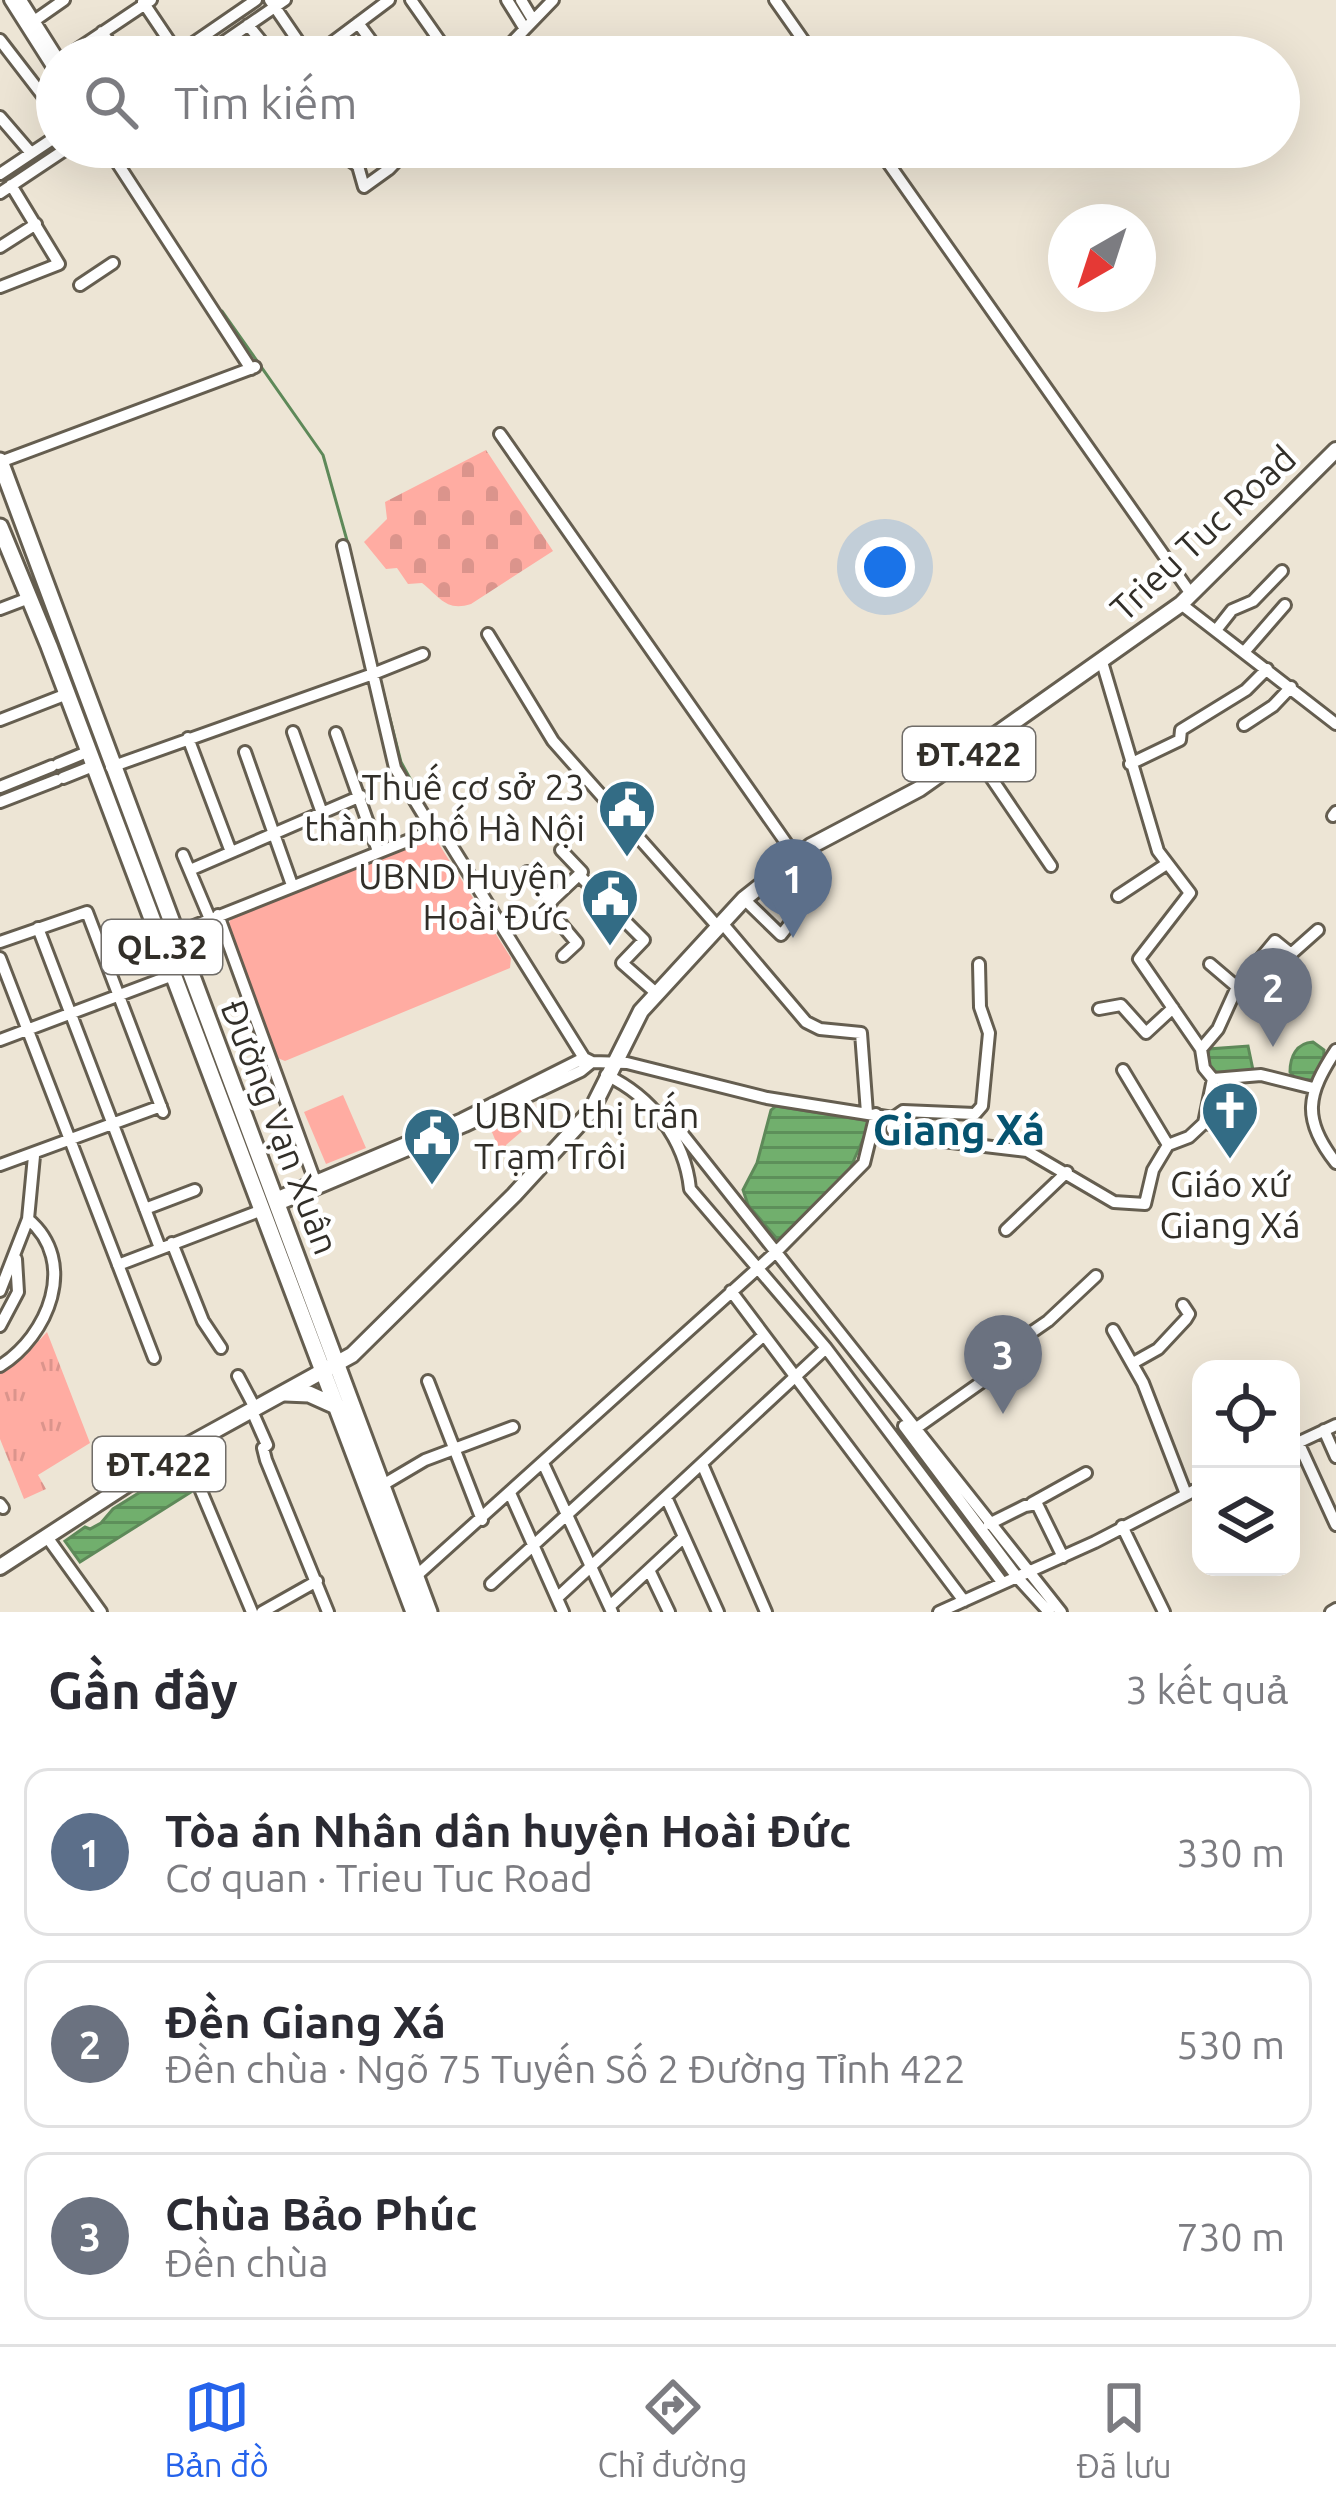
<!DOCTYPE html>
<html lang="vi">
<meta charset="utf-8">
<style>
body{margin:0;font-family:Ubuntu,sans-serif;background:#f2f2f3;color:#2b2b33}
.controls{position:absolute;right:36px;bottom:36px;display:grid;overflow:hidden;border-radius:24px;box-shadow:0 12px 48px #0002}
.controls button{width:108px;height:108px;display:grid;place-items:center;padding:0;border:0;border-bottom:3px solid #e1e1e2;background:#fff;color:#2b2b33;font:60px sans-serif}
.compass{position:absolute;left:1048px;top:204px;width:108px;height:108px;border-radius:50%;background:#fff;box-shadow:0 12px 48px #0002;rotate:219deg}
.you{position:absolute;left:885px;top:567px;width:42px;height:42px;margin:-30px;border:9px solid #fff;border-radius:50%;background:#1a73e8;box-shadow:0 0 0 18px #1a73e833}
.badge{display:grid;place-items:center;width:78px;height:78px;border-radius:50%;background:#2563eb;color:#fff;font-size:39px;font-weight:700}
.pin{position:absolute;translate:-50% -99px;filter:drop-shadow(0 3px 6px #0008)}
.pin::after{content:'';position:absolute;top:63px;width:42px;height:36px;background:inherit;clip-path:polygon(0 0,100% 0,50% 100%)}
.list{margin:0;padding:0;list-style:none}
h2{display:flex;justify-content:space-between;align-items:center;height:156px;margin:0;padding:0 48px;font-size:51px}
h2 small{font-size:39px;font-weight:400;color:#7c7c81}
.list li{display:grid;grid-template-columns:78px 1fr auto;gap:36px;align-items:center;box-sizing:border-box;height:168px;margin:0 24px 24px;padding:0 24px;border:3px solid #e1e1e2;border-radius:24px}
.list b{display:block;font-size:45px;white-space:nowrap}
.list p{margin:0;font-size:39px;white-space:nowrap;color:#7c7c81}
.list em{font-size:39px;font-style:normal;color:#7c7c81}
.icon{flex:none;width:66px;height:66px;fill:none;stroke:currentColor;stroke-width:2;stroke-linecap:round;stroke-linejoin:round}
.map{position:relative;flex:none;width:1336px;height:1612px;overflow:hidden}
.search{position:absolute;background:#fff;box-shadow:0 12px 48px #0002;left:36px;right:36px;top:36px;height:132px;display:flex;align-items:center;gap:30px;box-sizing:border-box;padding:0 42px;border-radius:66px;color:#7c7c81;font-size:45px}
.sheet{height:732px;background:#fff}
nav{display:flex;justify-content:space-around;align-items:center;box-sizing:border-box;height:168px;border-top:3px solid #e1e1e2;background:#fff;font-size:33px;color:#7c7c81}
nav a{display:grid;justify-items:center;gap:6px}
nav .on{color:#2563eb}
.map>svg:first-child{display:block}
.grass{fill:url(#grass-tufts)}
.cemetery{fill:url(#cemetery-stones)}
.green{fill:#ffaca2}
.water{fill:url(#water-rules);stroke:#5e8959;stroke-width:3}
.lines{fill:none;stroke-linecap:round;stroke-linejoin:round}
.stream{stroke:#5e8959;stroke-width:3}
.minor-casing{stroke:#655e50;stroke-width:16}
.major-casing{stroke:#655e50;stroke-width:20}
.highway-casing{stroke:#655e50;stroke-width:21}
.minor{stroke:#fff;stroke-width:10}
.major{stroke:#fff;stroke-width:14}
.highway{stroke:#fff;stroke-width:15}
.labels{text-anchor:middle;stroke-width:9;stroke-linejoin:round;paint-order:stroke}
.shield{fill:#fff;stroke:#706d69;stroke-width:3}
.shield-label{font-size:33px;font-weight:bold;fill:#322f29}
.street-label{font-size:36px;fill:#322f29;stroke:#fff}
.poi-label{font-size:36px;fill:#322f29;stroke:#fff;text-anchor:end}
.quarter-label{font-size:42px;font-weight:bold;fill:#06536f;stroke:#fff}
</style>
<div class="map">
<svg width="1336" height="1612" viewBox="0 0 1336 1612">
<defs>
<pattern id="grass-tufts" width="24" height="20" patternUnits="userSpaceOnUse" patternTransform="scale(3)"><rect width="24" height="20" fill="#ffaca2"/><path d="M3 7l-1-3M5 7V3M7 7l1-3M15 17l-1-3M17 17v-4M19 17l1-3" fill="none" stroke="#db948c"/></pattern>
<pattern id="cemetery-stones" width="16" height="16" patternUnits="userSpaceOnUse" patternTransform="scale(3)"><rect width="16" height="16" fill="#ffaca2"/><path d="M2 7V4a2 2 0 0 1 4 0v3zM10 15v-3a2 2 0 0 1 4 0v3z" fill="#db948c"/></pattern>
<pattern id="water-rules" width="6" height="5" patternUnits="userSpaceOnUse" patternTransform="scale(3)"><rect width="6" height="5" fill="#71af6d"/><path d="M0 2.5h6" fill="none" stroke="#5d8f5a"/></pattern>
</defs>
<rect width="100%" height="100%" fill="#ede5d5"/>
<path class="grass" d="M47,1332L90,1443L38,1475L46,1489L24,1499L0,1439V1373L22,1359Z"/>
<path class="cemetery" d="M486,450L553,551L471,604C446,612 440,597 422,583L408,584L397,568L386,569L364,542L387,519L385,502Z"/>
<path class="green" d="M426,838L437,841L511,958L510,968L285,1061L275,1057L227,927L232,917Z
M343,1095L366,1148L326,1164L304,1112Z
M532,1102L542,1114L506,1145L501,1154L487,1120Z"/>
<path class="water" d="M1313,1042L1324,1050L1323,1063L1313,1080L1296,1079L1290,1072C1290,1057 1296,1043 1313,1042Z
M1248,1046L1253,1070L1214,1075L1208,1061L1209,1049Z
M776,1106L871,1121L850,1169L778,1240L748,1205L743,1190L757,1163L771,1110Z
M179,1468L191,1492L80,1562L65,1541L85,1527L90,1529L101,1523L113,1509Z"/>
<g class="lines">
<path class="stream" d="M222,311L323,455L348,544
M351,559L377,666
M379,675L401,762L418,793"/>
<g class="minor-casing">
<path id="minor" d="M10,0L57,74
M21,0L57,57
M270,0L309,57
M411,0L451,57
M507,0L525,29
M521,0L533,20
M775,0L815,57
M143,2L178,54
M34,21L64,0
M358,23L383,57
M248,25L274,57
M102,32L119,57
M0,40L57,114
M66,57L151,0
M173,57L256,0
M202,57L285,0
M313,57L389,0
M498,57L553,0
M0,117L31,153
M107,147L251,369
M332,147L358,166L364,187L389,169
M374,147L389,169L410,147
M877,147L1191,594
M0,174L57,136
M0,193L69,147
M0,247L36,224
M80,285L113,263
M0,287L59,264L11,185
M500,434L796,857
M0,462L255,367
M343,546L373,674L423,654
M1181,604L1336,724
M0,609L29,598
M1217,629L1232,610L1253,601L1282,571
M488,634L553,741L718,927
M1245,651L1285,605
M1102,662L1158,851L1190,893L1139,959L1201,1049L1204,1068L1213,1079
M0,720L67,694
M1244,725L1273,706L1291,687
M293,732L322,813
M336,733L378,851
M188,738L231,852
M973,751L1051,866
M245,752L292,885
M58,764L87,752
M1130,764L1180,740L1181,730L1246,690L1267,669
M111,767L373,674L395,768L432,829
M63,778L93,766
M0,787L52,766
M0,802L57,780
M1333,816L1336,812
M561,850L582,872L546,906L577,943L563,956
M183,855L210,919
M190,870L361,796
M527,872L552,901
M579,875L644,940L622,963L655,992
M1118,896L1165,865
M744,899L781,935L793,920
M218,915L315,1181
M722,923L806,1022L820,1029L861,1033L867,1113
M38,928L160,1248
M174,934L437,829L446,837L584,1058L592,1062
M0,942L87,912L163,1112
M0,958L154,1358
M1210,964L1237,987
M1099,1009L1121,1005L1146,1033L1173,1008
M0,1040L173,975
M1201,1049L1218,1029L1237,987L1275,941L1291,954L1318,930
M1336,1050C1307,1094 1301,1119 1336,1163
M1123,1070L1168,1145
M606,1075C651,1096 685,1139 690,1189L826,1348L1002,1582
M1213,1079L1261,1075L1313,1088
M893,1118L892,1129L900,1136L1027,1151L1114,1202L1145,1204L1153,1170L1168,1145L1189,1137L1204,1123L1213,1079
M1204,1123L1242,1130
M664,1124H675L684,1136L1061,1612
M0,1165L161,1106
M275,1198L462,1119L584,1058
M278,1205L465,1126L581,1071L592,1062L627,1063L767,1098L893,1118L903,1111L975,1114L982,1106L989,1033L980,1007L979,964
M145,1209L195,1190
M1006,1230L1067,1172
M172,1243L203,1321L221,1348
M118,1265L262,1210
M0,1291L28,1219L34,1156
M731,1291L964,1601
M0,1326L18,1292L16,1259
M1113,1330L1143,1383L1186,1494
M1133,1363L1158,1349L1186,1319L1189,1314L1183,1305
M0,1366C48,1336 79,1262 28,1219
M238,1376L256,1410
M428,1381L482,1520
M252,1411L267,1445L263,1448L266,1460L328,1612
M904,1426L1017,1577L1049,1612
M915,1429L983,1381L1006,1350L1048,1321L1096,1276
M1324,1430L1336,1457
M1298,1442L1336,1525
M1291,1446L1336,1425
M183,1448L252,1612
M543,1463L612,1612
M702,1464L766,1612
M381,1486L425,1460L513,1427
M510,1493L563,1612
M666,1497L718,1612
M1032,1503L1086,1473
M0,1504L3,1508
M989,1524L1025,1506L1037,1504L1063,1557
M1122,1526L1164,1612
M47,1537L101,1612
M649,1570L669,1612
M415,1577L777,1251L864,1163L876,1114
M491,1584L764,1335
M557,1598L826,1348
M610,1606L683,1538
M262,1612L317,1581
M939,1612L1095,1542L1201,1487
M1331,1612L1336,1609"/>
</g>
<g class="major-casing">
<path id="major" d="M0,1567L183,1448L352,1355L514,1195L591,1111L641,1011L744,899L811,846L919,789L1181,604L1336,450"/>
</g>
<g class="highway-casing">
<path id="highway" d="M0,461L429,1612
M0,527L49,646L414,1612
M285,1393L309,1394L338,1407"/>
</g>
<use href="#minor" class="minor"/>
<use href="#major" class="major"/>
<use href="#highway" class="highway"/>
</g>
<defs>
<g id="civic-pin" transform="scale(3)"><path d="M0 17L-7.5 6A9.5 9.5 0 1 1 7.5 6Z" fill="#336c85" stroke="#fff"/><path d="M-.6-6.5H3V-4.5H.6V-3L4-1V1h2V6H-6V1h2V-1L-.6-3ZM-1.2 2.5V6h2.4V2.5Z" fill="#fff"/></g>
<g id="church-pin" transform="scale(3)"><path d="M0 17L-7.5 6A9.5 9.5 0 1 1 7.5 6Z" fill="#336c85" stroke="#fff"/><path d="M-1.2-6h2.4v3.5h3.3v2.4h-3.3V6h-2.4V-.1h-3.3v-2.4h3.3Z" fill="#fff"/></g>
</defs>
<g fill-rule="evenodd">
<use href="#civic-pin" x="627" y="808"/>
<use href="#civic-pin" x="610" y="897"/>
<use href="#church-pin" x="1230" y="1110"/>
<use href="#civic-pin" x="432" y="1136"/>
</g>
<g class="labels">
<g class="shield">
<rect x="903" y="727" width="132" height="54" rx="9"/>
<rect x="102" y="920" width="120" height="54" rx="9"/>
<rect x="93" y="1437" width="132" height="54" rx="9"/>
</g>
<g class="shield-label">
<text x="969" y="766">ĐT.422</text>
<text x="162" y="959">QL.32</text>
<text x="159" y="1476">ĐT.422</text>
</g>
<g class="street-label">
<text transform="translate(1203 533) rotate(-43)" y="13">Trieu Tuc Road</text>
<text transform="translate(280 1127) rotate(69)" y="13">Đường Vạn Xuân</text>
</g>
<g class="poi-label">
<text x="585" y="800">Thuế cơ sở 23<tspan x="585" dy="41">thành phố Hà Nội</tspan></text>
<text x="568" y="889">UBND Huyện<tspan x="568" dy="41">Hoài Đức</tspan></text>
<text x="474" y="1128" text-anchor="start">UBND thị trấn<tspan x="474" dy="41">Trạm Trôi</tspan></text>
<text x="1230" y="1197" text-anchor="middle">Giáo xứ<tspan x="1230" dy="41">Giang Xá</tspan></text>
</g>
<g class="quarter-label">
<text x="959" y="1145">Giang Xá</text>
</g>
</g>
</svg>
<div class="controls">
<button><svg class="icon" aria-label="locate" viewBox="0 0 24 24"><circle cx="12" cy="12" r="6"/><path d="M12 2v4M12 18v4M2 12h4M18 12h4"/></svg></button>
<button><svg class="icon" aria-label="layers" viewBox="0 0 24 24"><path d="M12 4l9 5-9 5-9-5zM3 14l9 5 9-5"/></svg></button>
</div>
<svg class="compass" viewBox="-18 -18 36 36"><path d="M0-13l5 13h-10z" fill="#e53935"/><path d="M0 13l5-13h-10z" fill="#7c7c81"/></svg>
<div class="you"></div>
<div class="pin badge" style="left:793px;top:938px;background:#5c6f8a">1</div>
<div class="pin badge" style="left:1273px;top:1047px;background:#6b7280">2</div>
<div class="pin badge" style="left:1003px;top:1414px;background:#6b7280">3</div>
<div class="search"><svg class="icon" aria-label="search" viewBox="0 0 24 24"><circle cx="10" cy="10" r="6"/><path d="M15 15l6 6"/></svg>Tìm kiếm</div>
</div>
<section class="sheet">
<h2>Gần đây<small>3 kết quả</small></h2>
<ul class="list">
<li><span class="badge" style="background:#5c6f8a">1</span><div><b>Tòa án Nhân dân huyện Hoài Đức</b><p>Cơ quan · Trieu Tuc Road</p></div><em>330 m</em></li>
<li><span class="badge" style="background:#6b7280">2</span><div><b>Đền Giang Xá</b><p>Đền chùa · Ngõ 75 Tuyến Số 2 Đường Tỉnh 422</p></div><em>530 m</em></li>
<li><span class="badge" style="background:#6b7280">3</span><div><b>Chùa Bảo Phúc</b><p>Đền chùa</p></div><em>730 m</em></li>
</ul>
</section>
<nav>
<a class="on"><svg class="icon" aria-label="map" viewBox="0 0 24 24"><path d="M3 6l6-2 6 2 6-2v14l-6 2-6-2-6 2zM9 4v14M15 6v14"/></svg>Bản đồ</a>
<a><svg class="icon" aria-label="directions" viewBox="0 0 24 24"><path d="M12 3l9 9-9 9-9-9zM9 14v-3h6M13 9l2 2-2 2"/></svg>Chỉ đường</a>
<a><svg class="icon" aria-label="saved" viewBox="0 0 24 24"><path d="M7 4h10v16l-5-4-5 4z"/></svg>Đã lưu</a>
</nav>
